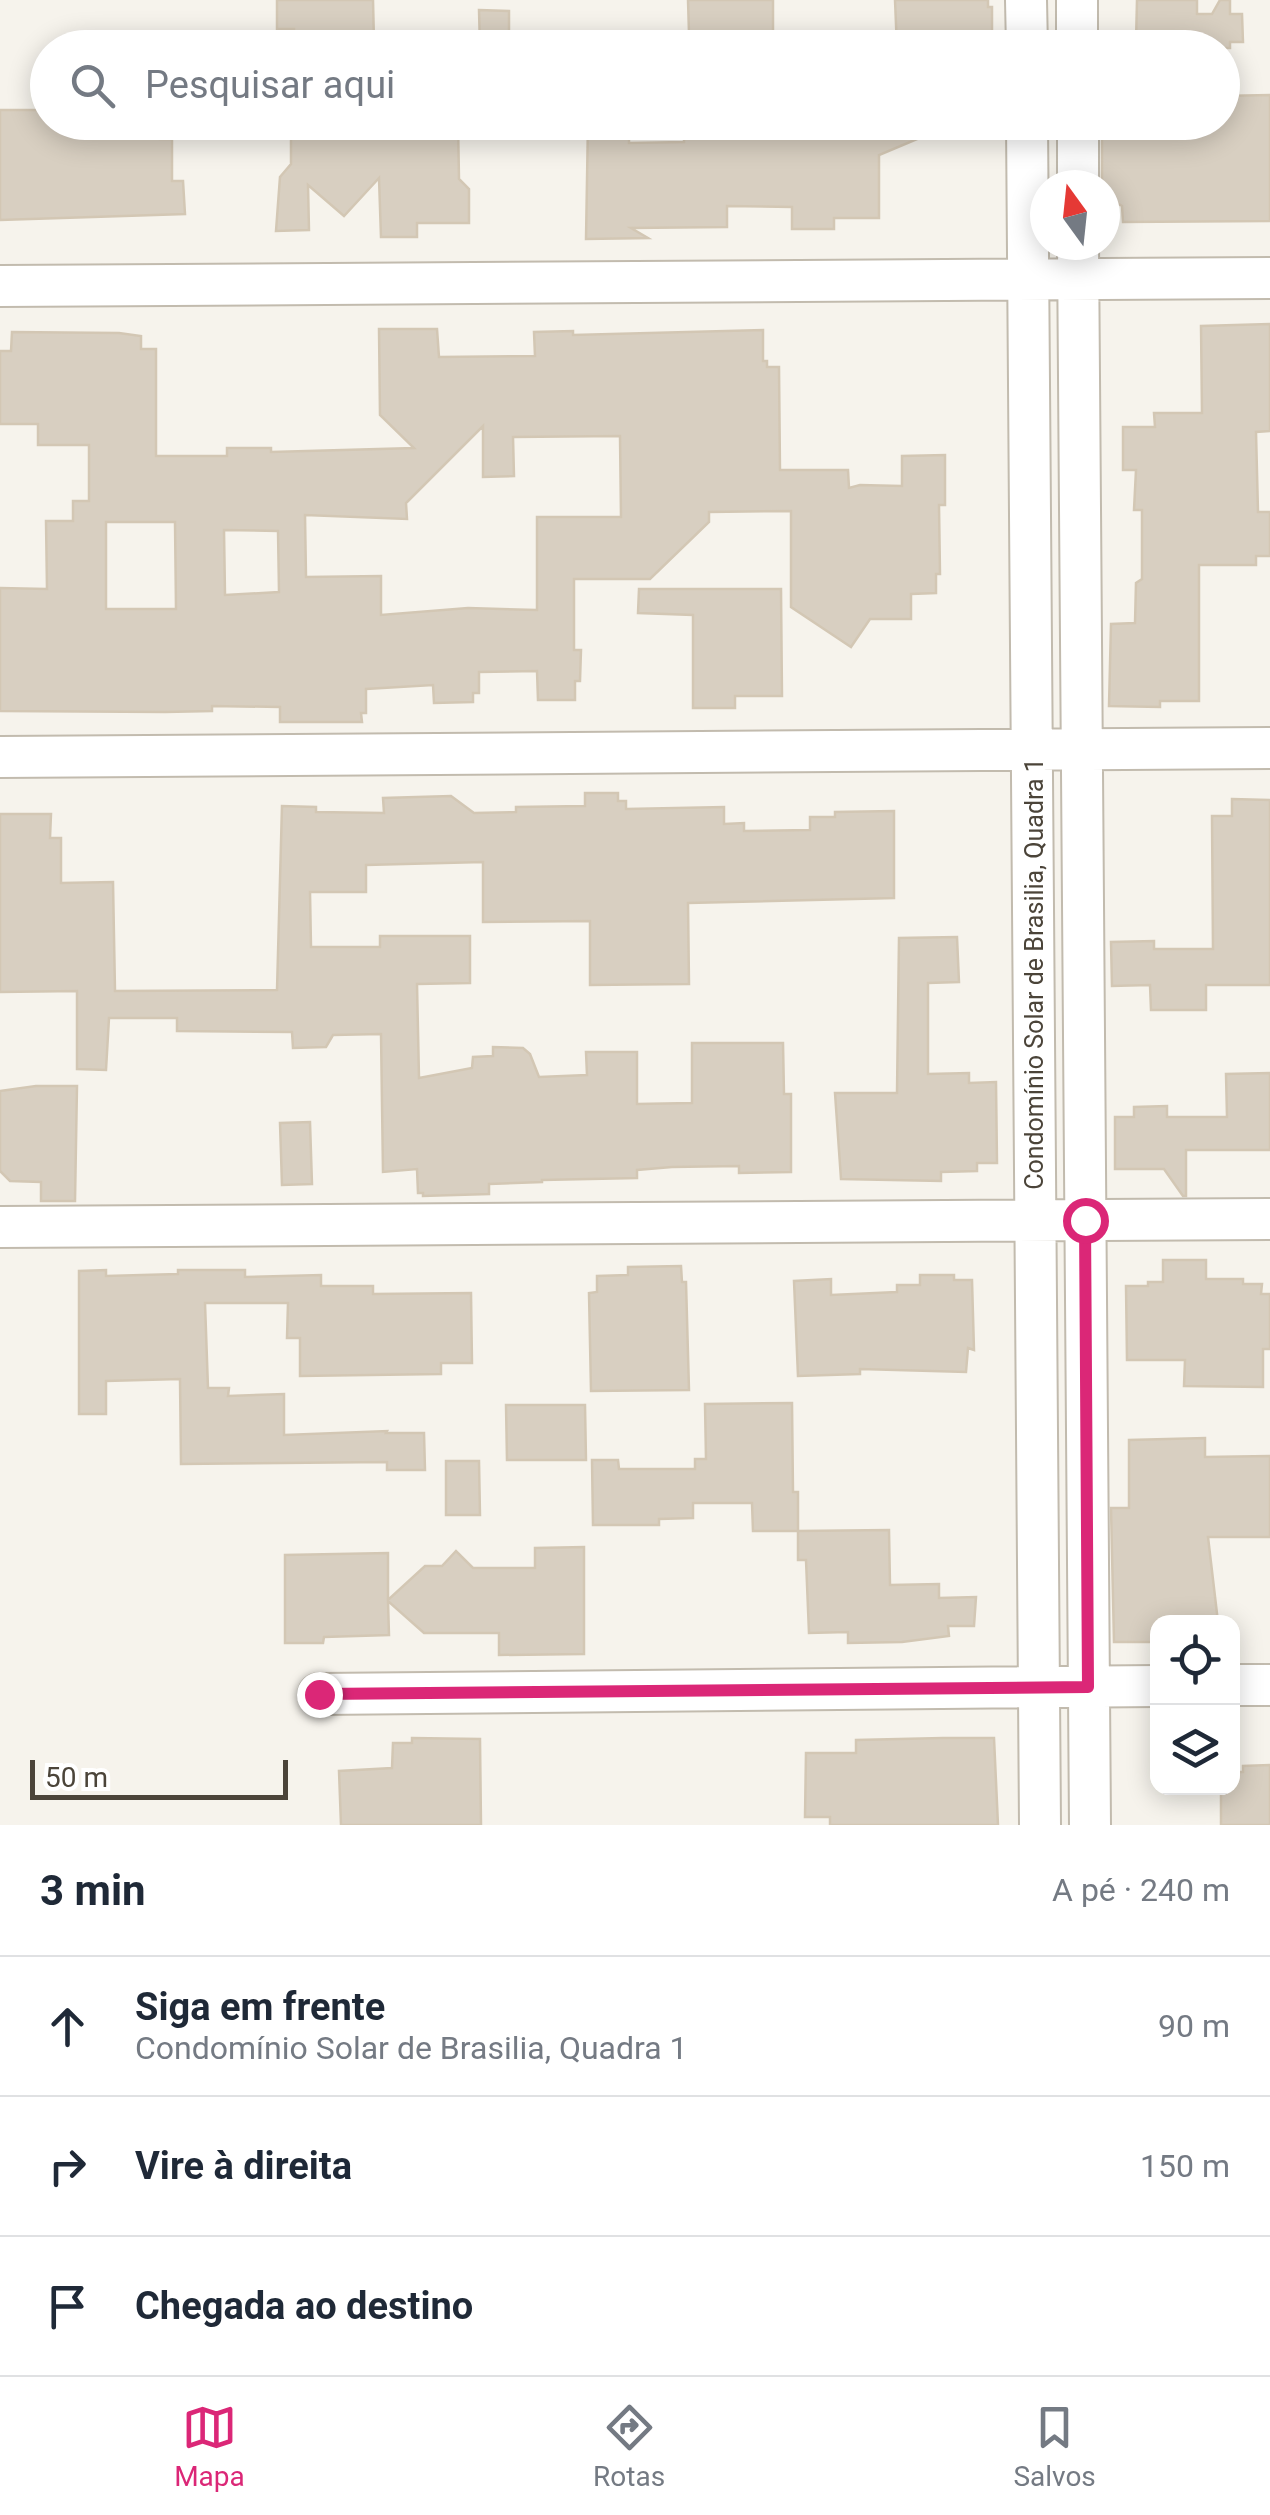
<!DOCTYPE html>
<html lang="pt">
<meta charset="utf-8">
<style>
body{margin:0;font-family:Roboto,sans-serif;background:#f2f2f3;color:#1f2937}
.controls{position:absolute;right:30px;bottom:30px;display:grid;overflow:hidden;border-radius:20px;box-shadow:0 5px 25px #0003}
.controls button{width:90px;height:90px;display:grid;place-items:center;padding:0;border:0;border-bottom:2px solid #e0e1e3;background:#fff;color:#1f2937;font:50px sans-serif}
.compass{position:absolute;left:1030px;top:170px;width:90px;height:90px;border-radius:50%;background:#fff;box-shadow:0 5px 25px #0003;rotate:345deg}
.scale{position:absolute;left:30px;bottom:25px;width:258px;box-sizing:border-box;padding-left:10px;border:5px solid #4b4439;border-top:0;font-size:28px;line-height:35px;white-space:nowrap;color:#4b4439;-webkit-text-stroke:8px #fff;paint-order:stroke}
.stop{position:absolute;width:30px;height:30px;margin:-22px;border:8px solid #db2777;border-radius:50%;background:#fff}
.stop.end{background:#db2777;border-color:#fff;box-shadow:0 2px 10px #0008}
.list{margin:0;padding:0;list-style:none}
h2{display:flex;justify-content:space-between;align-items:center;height:130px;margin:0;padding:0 40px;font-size:42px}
h2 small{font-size:32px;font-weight:400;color:#747a83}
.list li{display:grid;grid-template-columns:65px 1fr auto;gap:30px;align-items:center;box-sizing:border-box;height:140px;padding:0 40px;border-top:2px solid #e0e1e3}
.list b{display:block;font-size:38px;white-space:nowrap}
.list p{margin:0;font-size:32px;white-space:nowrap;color:#747a83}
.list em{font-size:32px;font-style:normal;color:#747a83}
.icon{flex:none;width:55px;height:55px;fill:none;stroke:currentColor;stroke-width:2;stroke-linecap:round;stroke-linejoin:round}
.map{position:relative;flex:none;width:1270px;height:1825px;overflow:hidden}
.search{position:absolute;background:#fff;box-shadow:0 5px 25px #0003;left:30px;right:30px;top:30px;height:110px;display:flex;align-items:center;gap:25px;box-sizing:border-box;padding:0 35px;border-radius:55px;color:#747a83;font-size:38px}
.sheet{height:550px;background:#fff}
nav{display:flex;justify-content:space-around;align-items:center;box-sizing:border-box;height:140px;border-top:2px solid #e0e1e3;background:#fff;font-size:28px;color:#747a83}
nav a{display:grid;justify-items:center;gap:5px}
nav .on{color:#db2777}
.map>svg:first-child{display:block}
.building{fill:#d8cfc1;stroke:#d3c7b4;stroke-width:2.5;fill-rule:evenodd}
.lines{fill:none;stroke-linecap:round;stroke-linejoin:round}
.minor-casing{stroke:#c2bbae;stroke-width:44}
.minor{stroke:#fff;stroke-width:40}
.route{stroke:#db2777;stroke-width:12}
.labels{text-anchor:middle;stroke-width:9;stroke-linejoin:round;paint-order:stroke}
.street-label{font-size:25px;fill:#4b4439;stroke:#fff}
</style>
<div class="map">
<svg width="1270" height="1825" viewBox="0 0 1270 1825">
<rect width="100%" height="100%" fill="#f6f3ec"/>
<path class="building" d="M277,0H373L374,42L294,43V29H277Z
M688,0H773V32L689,33Z
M895,0H988V7H992V48H897Z
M1137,0H1197V14H1212L1220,0H1230V14H1242L1243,42H1230V48H1193L1197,42H1136Z
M479,10L509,11V46L480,47Z
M1270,95V221L1123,222L1122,206L1108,198L1105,185H1102V122H1144V129L1198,130V122H1222V96Z
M0,110H48V122H108L119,133H161L160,139H172V181H183L185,214L0,220Z
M379,122H458L459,179L469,189V223H417V237H381L379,178L344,216L308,185L309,230L276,231L280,177L291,164V133H379Z
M588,122H629V143L684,142V122L955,123L879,155V218H834V229H792V207L727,206V227L631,228L648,238L586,239Z
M1270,324V431L1256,432L1258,512H1270V556H1256V565H1199V701H1160V707L1109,706L1111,624L1135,623L1136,583L1142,579V510H1134L1136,470H1123V427H1155L1154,413H1202L1201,326Z
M379,329H437L439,357L535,356L534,332L573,331V335L763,330V361H767V367H779L780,470H848L849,488L860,485L902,486V456L945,455V505H939L940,574H936V593L911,594V619H870L851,647L791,607V511L709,512V522L650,579H574V650H581L580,681H575V700H538L537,671L479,672V693H473V702L434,703L433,685L366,689V713H361L362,722H280V707L212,706V711L165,712L0,711V588L47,589L46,521H73V501H89V445H38V424H0V351H11L12,332L119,333L141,336V349H156V456H227V448H271V452L414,448L380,415ZM483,426V477L514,476L513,437L620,436L621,517H537V610L468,608L381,615V576L306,577L305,515L407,519L406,503ZM106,522H175L176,609H106ZM224,530L278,531L279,592L225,595Z
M639,589H781L782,696H735V708H693V615L638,613Z
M585,793H618V801H626V809L724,807V824L744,823V831L810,830V817H835V812L894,811V898L688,903L689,984L590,985V921L483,922V862L366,865V892H310L311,947H380V936H470V983L417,984L419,1078L472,1068L473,1057L493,1056V1047L523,1048L530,1054L539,1077L587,1075L586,1052H637V1104L692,1103V1043H783L784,1094H791V1172L739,1173V1166L672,1167L637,1170V1178L542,1180V1182L489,1184V1194L423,1196V1193H418L417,1169L383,1172L381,1034L333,1035L326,1047L293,1048L292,1032L177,1031V1018H109L106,1070L77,1069V991L0,992V814H51L50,838H61V883L113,882L115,991L277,990L282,806L316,807V812L384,813L383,798L451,796L474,813L516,812V807L585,806Z
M1232,799L1270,800V985H1206V1010H1151L1150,985L1112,986L1111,942L1154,941V949H1213L1212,816H1232Z
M957,937L959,982L928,983V1074L969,1073V1083L996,1082L997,1163H977V1171L941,1172V1181L841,1179L835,1093H897L899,938Z
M1270,1073V1150H1186V1196H1183L1164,1169H1115V1117H1134V1107L1167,1106V1117H1227L1226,1074Z
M36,1086H77L75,1201H41V1182L10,1181L0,1171V1091Z
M310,1122L312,1184L282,1185L280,1123Z
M1163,1260H1206V1279H1243V1284H1262L1261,1294H1270V1349H1263V1387L1184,1386L1185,1360H1127L1126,1286H1148V1282H1163Z
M681,1266L682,1282H686L689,1390L591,1391L589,1293L597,1292V1276L628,1275V1267Z
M106,1270V1276L178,1274V1270H245V1277L321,1275V1286H373V1294L471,1293L472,1363H441V1374L300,1376V1338H287L288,1303H205L208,1388H229L228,1396L284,1394V1435L387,1431L386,1433H424L425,1470H387V1462L181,1464L180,1379L106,1381V1414H79V1271Z
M920,1275H954V1280H972L974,1350L968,1348L966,1372L860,1369V1374L798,1376L794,1281L831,1279V1295L897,1292V1285H920Z
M792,1403L793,1492H798V1531H753L752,1503H693V1518L659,1519V1525H593L592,1460H618L619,1469H695V1459H706L705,1404Z
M506,1405H585L586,1460H507Z
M1205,1438V1457L1270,1456V1537H1208L1218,1622H1158V1642H1114L1111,1508H1129V1440Z
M446,1461H479L480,1515H446Z
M889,1530L890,1585L939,1584V1598L976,1597L974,1626H948L949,1636L902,1642L848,1643V1632L809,1633L806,1560H798V1531Z
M584,1547V1654L499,1655V1633H424L388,1601L389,1635L324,1637L323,1643H285V1555L388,1553V1600L425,1566H442L456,1551L473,1568H535V1548Z
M412,1738L480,1739L481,1825H341L339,1771L392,1768L393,1743H412Z
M943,1738H994L998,1825H830V1817H805L806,1753H856V1740Z
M1270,1765V1825H1221V1788H1232V1772H1243V1766Z"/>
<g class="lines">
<g class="minor-casing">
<path id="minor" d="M1026,0L1027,48
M1077,0V48
M1027,122L1040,1825
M1078,122V185
M1078,245L1090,1825
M0,286L1270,278
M0,757L1270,748
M0,1227L1270,1219
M1232,1685H1270
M319,1694L1158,1686"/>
</g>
<use href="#minor" class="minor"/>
</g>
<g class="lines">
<path class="route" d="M319,1694L1088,1687L1085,1220"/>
</g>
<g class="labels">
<g class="street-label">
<text transform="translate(1034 974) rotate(-90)" y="9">Condomínio Solar de Brasilia, Quadra 1</text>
</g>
</g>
</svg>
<div class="controls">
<button><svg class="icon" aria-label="locate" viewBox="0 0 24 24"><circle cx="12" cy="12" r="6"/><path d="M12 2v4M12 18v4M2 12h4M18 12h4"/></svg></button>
<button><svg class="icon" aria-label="layers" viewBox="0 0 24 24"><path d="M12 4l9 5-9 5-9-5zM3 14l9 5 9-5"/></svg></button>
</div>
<svg class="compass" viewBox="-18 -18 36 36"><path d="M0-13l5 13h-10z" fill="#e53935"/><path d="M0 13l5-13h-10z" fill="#747a83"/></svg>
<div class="scale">50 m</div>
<div class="stop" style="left:1085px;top:1220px"></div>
<div class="stop end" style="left:319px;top:1694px"></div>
<div class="search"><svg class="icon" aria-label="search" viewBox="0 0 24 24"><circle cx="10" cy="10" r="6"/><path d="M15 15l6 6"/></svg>Pesquisar aqui</div>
</div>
<section class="sheet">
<h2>3 min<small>A pé · 240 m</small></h2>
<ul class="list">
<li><svg class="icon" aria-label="ahead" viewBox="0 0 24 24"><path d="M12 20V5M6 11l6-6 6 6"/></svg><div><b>Siga em frente</b><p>Condomínio Solar de Brasilia, Quadra 1</p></div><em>90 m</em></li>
<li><svg class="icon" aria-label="right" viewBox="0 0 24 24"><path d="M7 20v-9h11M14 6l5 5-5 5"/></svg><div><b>Vire à direita</b></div><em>150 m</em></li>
<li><svg class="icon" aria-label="arrive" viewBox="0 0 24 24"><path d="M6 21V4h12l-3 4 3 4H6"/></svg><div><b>Chegada ao destino</b></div></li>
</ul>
</section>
<nav>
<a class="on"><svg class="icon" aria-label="map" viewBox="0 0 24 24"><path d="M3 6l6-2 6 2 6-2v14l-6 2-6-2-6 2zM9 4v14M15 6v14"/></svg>Mapa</a>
<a><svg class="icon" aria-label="directions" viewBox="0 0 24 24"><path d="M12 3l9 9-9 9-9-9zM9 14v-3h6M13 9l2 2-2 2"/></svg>Rotas</a>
<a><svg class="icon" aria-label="saved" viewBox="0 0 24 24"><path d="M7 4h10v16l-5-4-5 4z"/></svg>Salvos</a>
</nav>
